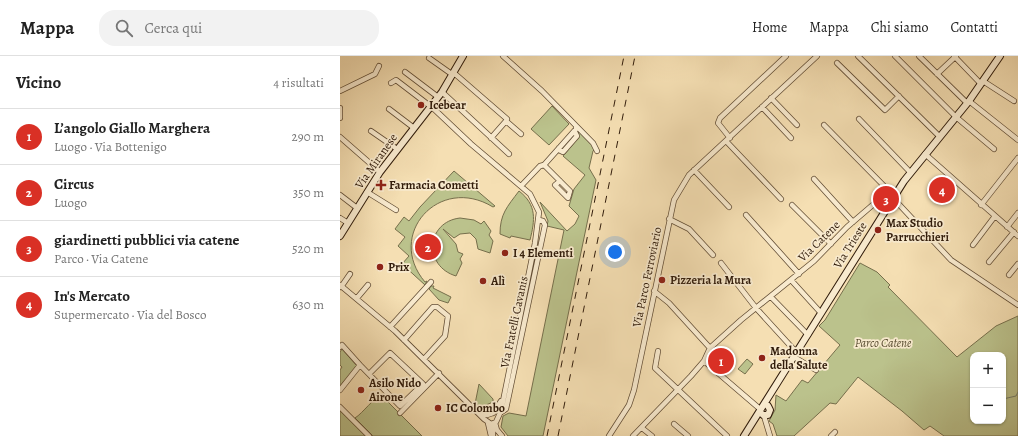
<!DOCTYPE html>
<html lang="it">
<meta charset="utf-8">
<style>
body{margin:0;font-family:Alegreya,serif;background:#f2f2f2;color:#222}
.controls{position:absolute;right:12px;bottom:12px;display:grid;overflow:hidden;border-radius:8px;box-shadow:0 1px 3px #0004}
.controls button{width:36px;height:36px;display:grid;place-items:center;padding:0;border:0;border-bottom:1px solid #e0e0e0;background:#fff;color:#222;font:20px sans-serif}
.you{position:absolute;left:275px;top:196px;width:14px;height:14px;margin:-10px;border:3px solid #fff;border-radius:50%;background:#1a73e8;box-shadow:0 0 0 6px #1a73e833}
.badge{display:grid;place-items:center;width:26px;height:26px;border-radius:50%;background:#d93025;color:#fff;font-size:13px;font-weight:700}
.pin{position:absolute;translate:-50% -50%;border:2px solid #fff;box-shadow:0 1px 4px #0006}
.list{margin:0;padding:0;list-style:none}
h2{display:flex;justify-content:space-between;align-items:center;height:52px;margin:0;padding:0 16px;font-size:17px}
h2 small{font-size:13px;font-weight:400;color:#767676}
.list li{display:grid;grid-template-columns:26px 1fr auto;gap:12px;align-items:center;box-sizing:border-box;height:56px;padding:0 16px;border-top:1px solid #e0e0e0}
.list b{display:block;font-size:15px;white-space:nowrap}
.list p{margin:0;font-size:13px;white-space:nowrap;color:#767676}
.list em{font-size:13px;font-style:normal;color:#767676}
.icon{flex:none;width:22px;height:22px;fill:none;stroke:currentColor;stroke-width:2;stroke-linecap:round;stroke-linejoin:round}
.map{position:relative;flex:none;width:678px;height:380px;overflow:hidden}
header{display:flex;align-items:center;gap:24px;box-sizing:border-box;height:56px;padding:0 20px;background:#fff;border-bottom:1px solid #e0e0e0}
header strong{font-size:19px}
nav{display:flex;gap:22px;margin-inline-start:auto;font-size:14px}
.search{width:280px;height:36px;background:#f2f2f2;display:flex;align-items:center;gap:10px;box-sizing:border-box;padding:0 14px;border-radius:16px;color:#767676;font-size:15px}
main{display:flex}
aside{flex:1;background:#fff}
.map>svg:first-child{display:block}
.green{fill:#bbc28c;stroke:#766f4c;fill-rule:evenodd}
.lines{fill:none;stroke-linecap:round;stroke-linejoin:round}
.stream{stroke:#727d6a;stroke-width:1}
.street-casing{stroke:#624d35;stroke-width:6}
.secondary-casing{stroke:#311c0b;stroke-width:8}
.street{stroke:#f8eace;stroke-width:4.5}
.secondary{stroke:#f8eace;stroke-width:6}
.rail{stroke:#311c0b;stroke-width:1;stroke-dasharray:7 7;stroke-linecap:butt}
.poi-dot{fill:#8f2418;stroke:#f8eace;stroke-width:1.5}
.labels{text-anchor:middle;stroke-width:3.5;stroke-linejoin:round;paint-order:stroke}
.poi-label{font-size:12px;font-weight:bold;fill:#311c0b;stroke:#f8eace;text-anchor:start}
.street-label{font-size:12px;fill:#311c0b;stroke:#f8eace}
.park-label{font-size:12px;font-style:italic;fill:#5a4e32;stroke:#f8eace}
</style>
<header>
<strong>Mappa</strong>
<div class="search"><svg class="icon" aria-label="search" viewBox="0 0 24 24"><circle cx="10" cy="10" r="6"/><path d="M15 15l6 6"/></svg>Cerca qui</div>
<nav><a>Home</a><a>Mappa</a><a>Chi siamo</a><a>Contatti</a></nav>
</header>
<main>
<aside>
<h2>Vicino<small>4 risultati</small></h2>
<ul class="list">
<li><span class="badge">1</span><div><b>L’angolo Giallo Marghera</b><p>Luogo · Via Bottenigo</p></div><em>290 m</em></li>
<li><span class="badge">2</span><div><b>Circus</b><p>Luogo</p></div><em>350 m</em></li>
<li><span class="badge">3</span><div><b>giardinetti pubblici via catene</b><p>Parco · Via Catene</p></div><em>520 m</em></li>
<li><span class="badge">4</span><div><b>In's Mercato</b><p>Supermercato · Via del Bosco</p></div><em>630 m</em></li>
</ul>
</aside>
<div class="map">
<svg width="678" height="380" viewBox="0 0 678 380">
<rect width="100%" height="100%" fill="#f5dfb3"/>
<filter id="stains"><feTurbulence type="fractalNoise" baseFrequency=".005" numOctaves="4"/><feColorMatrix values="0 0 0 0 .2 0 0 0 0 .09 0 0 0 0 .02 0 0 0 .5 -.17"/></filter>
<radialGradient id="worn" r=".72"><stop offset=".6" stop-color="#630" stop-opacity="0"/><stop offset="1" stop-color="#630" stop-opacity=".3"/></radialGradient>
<path class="green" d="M212,50L229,68L209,89L191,73Z
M238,74L250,86L255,93L253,95L249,112L256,124L203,380H168L161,371L163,360L169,357L186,360L224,174L207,170L208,165L200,146L227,175L235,168L239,160L229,150L234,133L245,119L223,100L239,81L237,77Z
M114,115L155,150L153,151C99,118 45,179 85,226L87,225L85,229L62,208L69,200L58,190L65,181L55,173L64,161L69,165L80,151Z
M179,135C197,149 195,164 190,184L171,180L170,182L160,178C160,158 167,151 179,135Z
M120,162L134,164L141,168L144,165L151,175L149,179L153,185L150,197L138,193L136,183L130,177L120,178L114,182L103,173L116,188L118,196L123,198L120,203L122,207L116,220C83,210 86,166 120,162Z
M520,207L537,216L550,229L548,231L617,301L656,270L678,260V380H604L590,370L584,374L562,355L518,321L496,348L490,347L454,380H437L433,368L429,365L435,354L436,339L446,345L462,324L468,327L500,289L479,270L485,264ZM633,299H663V365H633Z
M91,230H94L93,232L111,241L108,247L99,244L89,233Z
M2,293L17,310L0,331V314L2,311L0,309V296Z
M407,303L413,308L405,318L398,313Z
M139,328L153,343V346L139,352L135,348Z
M41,340L44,342L82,380H33L15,362C23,357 34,341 41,340Z
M0,354L26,380H0Z"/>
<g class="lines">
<path class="stream" d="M663,343L676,340L678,336"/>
<g class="street-casing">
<path id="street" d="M163,0L202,35L253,87L257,95
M518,0L600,81
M555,0L616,61L654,93
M579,0L627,47
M614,0L641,28
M89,2L113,19
M497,7L545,54L559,40
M65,16L98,41
M114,17L167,63
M597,18L616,0
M643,25L674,45
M0,35L35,18L39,10
M102,36L169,98
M431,42L457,69
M629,45L678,84
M422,51L451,82
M0,52V62
M49,53L74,72
M519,63L570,116
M484,69L549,135L555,139
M31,75L57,93
M0,81L40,116
M151,82L166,65L181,78
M390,82L378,67L380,62L446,0
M386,85L441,143
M219,92V94L223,96L237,80L235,76L233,77
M585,98L678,180
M204,109L230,135L228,142L215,129L220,125
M354,114L389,151
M474,123L513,166
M181,130L200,110L204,109L236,73V70
M27,136L56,154
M0,139L17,152
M553,142L611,204L678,249
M452,149L491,188
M641,149L678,102
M406,159L459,218
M0,162L8,167
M329,163L349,173L373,199
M667,171L678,157
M633,189L655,160
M649,206L674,176
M381,207L416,252L457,297
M669,219L678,208
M451,224L481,257
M0,229L55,275L144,363L151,368L156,366L161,355L195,187L199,156L190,138L131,88L94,53L56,24L51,27
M1,231L10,218
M314,235L329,247L370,292
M431,241L468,279
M17,242L28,229
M50,271L91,226
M64,284L93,251H97L108,260L105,280L84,303
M0,291L2,289L20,309L0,334
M318,295L315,312L387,380
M454,301L476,314
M364,305L420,353
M20,309L60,350L83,328L50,297L29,318
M0,351L29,380
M60,357L99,317
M140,357L147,359L153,357
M153,357L161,345
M160,357L166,353L205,169L203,165L199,164
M424,360L430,380
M148,367L151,380
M155,367L157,374L162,380
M153,368V380
M334,368L348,380
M302,372L312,380
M269,380L289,349L294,334L334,144L349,119L477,0
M293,380L351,320L364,305L370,292L401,264L474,205L507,171L549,135
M491,380L495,376"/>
</g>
<g class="secondary-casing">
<path id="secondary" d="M0,180L40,116L102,36L123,0
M420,356L423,359H428L430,354L428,350
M404,380L564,125L629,45L660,0"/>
</g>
<use href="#street" class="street"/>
<use href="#secondary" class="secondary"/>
<path class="rail" d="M207,380L284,0
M218,380L295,0"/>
</g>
<g class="poi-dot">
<circle cx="81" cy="49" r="4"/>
<path d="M39 123h4v4h4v4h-4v4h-4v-4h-4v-4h4z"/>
<circle cx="538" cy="174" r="4"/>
<circle cx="165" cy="197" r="4"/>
<circle cx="40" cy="211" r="4"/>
<circle cx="322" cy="224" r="4"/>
<circle cx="143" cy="225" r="4"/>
<circle cx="422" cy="302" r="4"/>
<circle cx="21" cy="334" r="4"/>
<circle cx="98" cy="352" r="4"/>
</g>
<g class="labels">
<g class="poi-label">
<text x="89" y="53">Icebear</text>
<text x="49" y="133">Farmacia Cometti</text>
<text x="546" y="171">Max Studio<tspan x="546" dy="14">Parrucchieri</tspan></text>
<text x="173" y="201">I 4 Elementi</text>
<text x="48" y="215">Prix</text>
<text x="330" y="228">Pizzeria la Mura</text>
<text x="151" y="229">Alì</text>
<text x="430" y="299">Madonna<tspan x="430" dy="14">della Salute</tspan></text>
<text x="29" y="331">Asilo Nido<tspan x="29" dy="14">Airone</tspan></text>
<text x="106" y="356">IC Colombo</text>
</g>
<g class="street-label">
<text transform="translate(36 105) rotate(-55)" y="4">Via Miranese</text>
<text transform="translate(479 185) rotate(-44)" y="4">Via Catene</text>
<text transform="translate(510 189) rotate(-58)" y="4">Via Trieste</text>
<text transform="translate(307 221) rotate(-78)" y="4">Via Parco Ferroviario</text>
<text transform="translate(174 266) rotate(-78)" y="4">Via Fratelli Cavanis</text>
</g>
<g class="park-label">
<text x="543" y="291">Parco Catene</text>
</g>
</g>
<rect width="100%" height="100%" filter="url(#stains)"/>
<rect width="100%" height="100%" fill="url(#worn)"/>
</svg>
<div class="controls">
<button>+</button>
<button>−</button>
</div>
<div class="you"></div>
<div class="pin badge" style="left:381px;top:305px">1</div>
<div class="pin badge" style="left:88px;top:191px">2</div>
<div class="pin badge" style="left:546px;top:143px">3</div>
<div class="pin badge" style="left:602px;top:134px">4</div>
</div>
</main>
